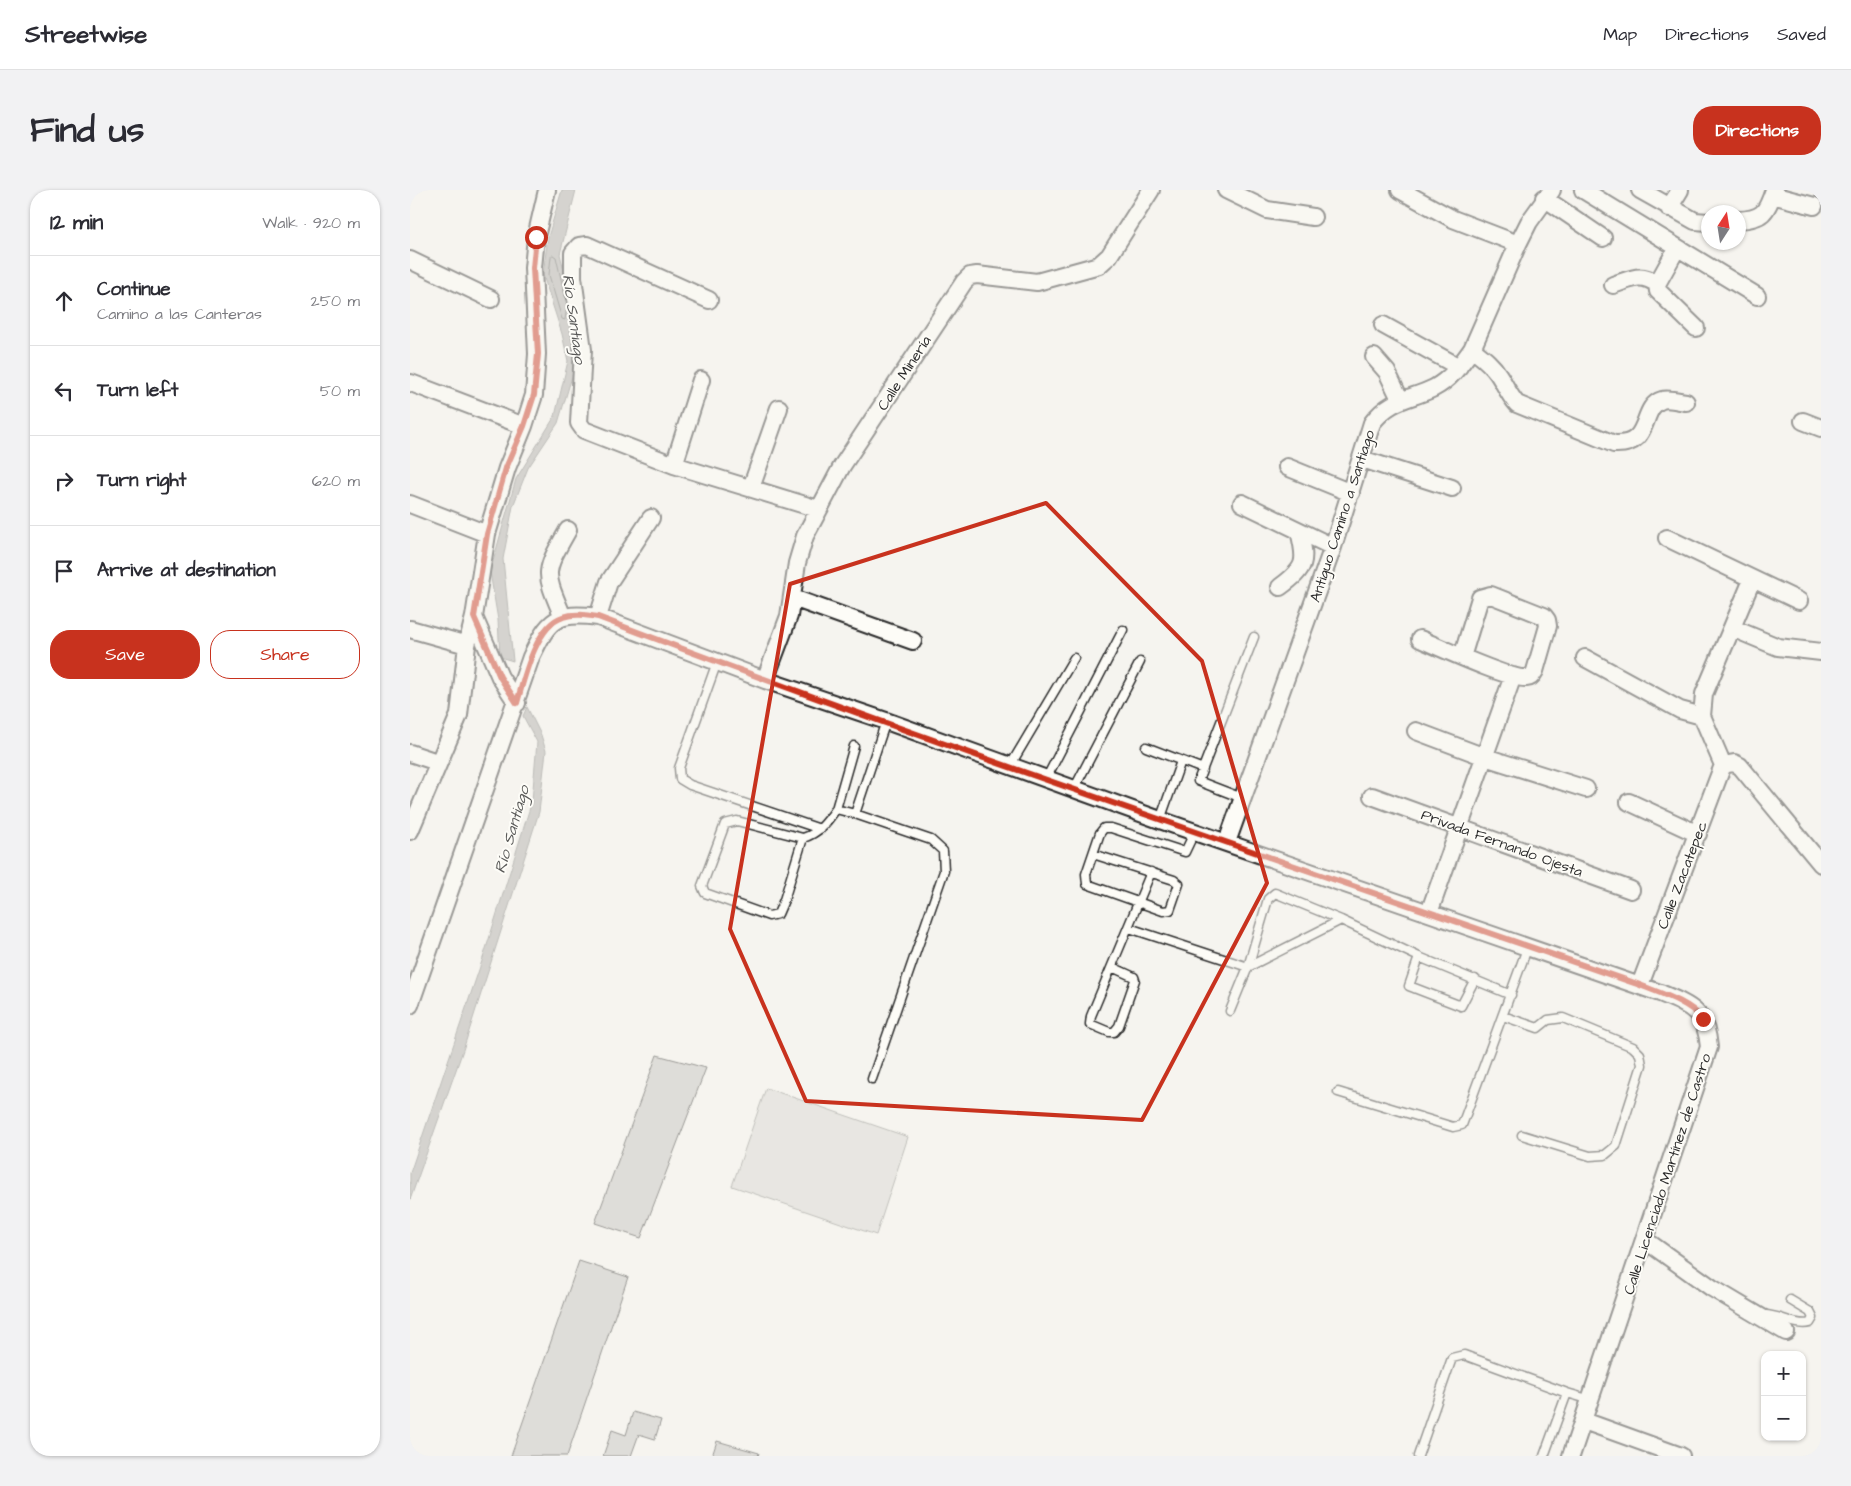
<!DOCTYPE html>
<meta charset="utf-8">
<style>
body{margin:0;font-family:"Architects Daughter",sans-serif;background:#f2f2f3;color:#2b2b33}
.controls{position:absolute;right:15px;bottom:15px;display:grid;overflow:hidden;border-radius:10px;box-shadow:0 1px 4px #0004}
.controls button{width:45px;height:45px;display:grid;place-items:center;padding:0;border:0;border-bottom:1px solid #e1e1e2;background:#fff;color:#2b2b33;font:25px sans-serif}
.compass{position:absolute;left:1291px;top:15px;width:45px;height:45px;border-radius:50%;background:#fff;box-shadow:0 1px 4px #0004;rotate:12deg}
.stop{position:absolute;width:15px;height:15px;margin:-11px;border:4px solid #c8321e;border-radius:50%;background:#fff}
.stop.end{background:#c8321e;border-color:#fff;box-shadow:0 1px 5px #0008}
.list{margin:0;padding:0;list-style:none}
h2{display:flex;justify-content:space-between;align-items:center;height:65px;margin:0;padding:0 20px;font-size:21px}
h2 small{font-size:16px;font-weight:400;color:#7c7c81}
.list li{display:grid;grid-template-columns:32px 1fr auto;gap:15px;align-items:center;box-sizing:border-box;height:90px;padding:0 20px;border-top:1px solid #e1e1e2}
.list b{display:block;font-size:19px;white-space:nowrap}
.list p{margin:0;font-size:16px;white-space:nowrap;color:#7c7c81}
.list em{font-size:16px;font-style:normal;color:#7c7c81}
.actions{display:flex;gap:10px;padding:15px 20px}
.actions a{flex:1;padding:11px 0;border:1px solid #c8321e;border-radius:20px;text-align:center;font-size:18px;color:#c8321e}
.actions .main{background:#c8321e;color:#fff}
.icon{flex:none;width:28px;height:28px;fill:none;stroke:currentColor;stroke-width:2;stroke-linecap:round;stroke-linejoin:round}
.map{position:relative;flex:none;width:1411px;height:1266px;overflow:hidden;border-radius:20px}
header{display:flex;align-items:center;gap:30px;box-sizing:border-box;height:70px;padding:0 25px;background:#fff;border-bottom:1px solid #e1e1e2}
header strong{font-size:24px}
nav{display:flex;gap:28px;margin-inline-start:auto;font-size:18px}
.intro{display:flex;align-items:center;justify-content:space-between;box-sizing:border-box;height:120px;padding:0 30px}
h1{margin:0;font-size:35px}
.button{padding:12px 22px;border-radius:20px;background:#c8321e;color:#fff;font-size:18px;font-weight:700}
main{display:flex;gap:30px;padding:0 30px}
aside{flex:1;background:#fff;border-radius:20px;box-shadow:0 1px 4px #0004}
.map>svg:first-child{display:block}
.green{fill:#d7d6d2;stroke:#81807e}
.water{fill:#adaca9;stroke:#797877}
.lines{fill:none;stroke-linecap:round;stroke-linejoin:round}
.shore{stroke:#5f5f5d;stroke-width:1}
.building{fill:#c2c1be;stroke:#2b2b2b}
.service-casing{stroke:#2b2b2b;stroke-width:11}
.minor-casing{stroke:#2b2b2b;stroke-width:20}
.service{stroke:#fdfcf7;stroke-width:8}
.minor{stroke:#fdfcf7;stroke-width:16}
.route{stroke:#c8321e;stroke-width:6}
.marked{fill:none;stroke:#c8321e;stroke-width:4;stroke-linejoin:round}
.labels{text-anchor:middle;stroke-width:4;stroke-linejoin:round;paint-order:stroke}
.street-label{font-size:15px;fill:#2b2b2b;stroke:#fdfcf7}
.water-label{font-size:16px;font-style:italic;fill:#585857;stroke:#fdfcf7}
</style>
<header>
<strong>Streetwise</strong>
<nav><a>Map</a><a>Directions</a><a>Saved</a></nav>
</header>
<div class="intro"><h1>Find us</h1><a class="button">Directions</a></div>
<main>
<aside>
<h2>12 min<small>Walk · 920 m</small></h2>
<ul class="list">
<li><svg class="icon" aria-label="ahead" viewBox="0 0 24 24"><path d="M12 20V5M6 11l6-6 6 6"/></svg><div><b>Continue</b><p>Camino a las Canteras</p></div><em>250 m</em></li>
<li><svg class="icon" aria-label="left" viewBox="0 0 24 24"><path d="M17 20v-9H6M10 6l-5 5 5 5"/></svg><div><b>Turn left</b></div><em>50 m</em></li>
<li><svg class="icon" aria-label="right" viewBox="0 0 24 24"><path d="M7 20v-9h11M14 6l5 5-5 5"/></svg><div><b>Turn right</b></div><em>620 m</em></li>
<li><svg class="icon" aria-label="arrive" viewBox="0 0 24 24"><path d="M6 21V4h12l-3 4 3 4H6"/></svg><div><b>Arrive at destination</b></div></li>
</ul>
<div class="actions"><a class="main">Save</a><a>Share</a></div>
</aside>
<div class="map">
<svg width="1411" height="1266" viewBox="0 0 1411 1266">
<rect width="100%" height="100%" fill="#f5f4ef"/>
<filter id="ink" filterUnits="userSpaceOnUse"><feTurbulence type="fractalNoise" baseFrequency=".02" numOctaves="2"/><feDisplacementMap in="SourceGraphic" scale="10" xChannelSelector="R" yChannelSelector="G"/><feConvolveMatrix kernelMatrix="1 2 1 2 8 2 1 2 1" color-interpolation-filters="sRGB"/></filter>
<g filter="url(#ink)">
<path class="green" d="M356,898L498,947L466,1045L322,996Z"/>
<path class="water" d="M152,0H166L150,64L162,114L163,183L148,233L118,278L103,316L93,369L103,471L90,467L88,430L80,382L106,289L145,226L158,171L152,144L133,85L138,47Z
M117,517L131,545L136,561L129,622L53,860L0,1010V983L74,765L122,611L127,552L113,526Z"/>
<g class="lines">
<path class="shore" d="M143,65L146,67L157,115L155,130L152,129L139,85L141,67Z"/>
</g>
<path class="building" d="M247,865L296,878L231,1048L185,1033Z
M169,1071L218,1087L157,1266H101Z
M223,1222L251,1230L245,1249L229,1244L221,1266H193L202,1240L216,1245Z
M307,1251L349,1263L348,1266H302Z"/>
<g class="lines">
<g class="service-casing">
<path id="service" d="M307,472L269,578L270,589L280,595L410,639
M444,556L426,619L445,624
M736,557L793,579
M600,576L664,468
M636,589L713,440
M664,599L730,472
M832,608L788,591L844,447
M750,630L771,571
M393,648L374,710L368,724L359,726L295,703L292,696L315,634L327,631L393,648C409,643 417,632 426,619
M683,664L764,690L769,694L760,720L753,721L677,694L676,684L690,643L694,638H701L775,662L785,641
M719,738L838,777L858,709L865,703L931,730
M1009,767L999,796L1051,816L1065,789
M702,777L724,787L725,790L709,836L704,842H699L680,834L681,826L741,682
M820,821L838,777L931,730L1009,767L1101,805
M1093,826L1128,838L1138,830L1153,828L1223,857L1230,864L1232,875L1206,956L1195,965L1180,966L1112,945
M462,889L534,681L533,661L521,650L445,624L476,531
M928,902L1043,937L1052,935L1118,756
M1355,1125C1370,1125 1386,1137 1400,1133L1403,1128L1400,1122L1380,1110
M1157,1203L1181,1210
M1008,1266L1042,1168L1054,1165L1157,1203L1134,1266"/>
</g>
<g class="minor-casing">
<path id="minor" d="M816,0L857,20L903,27
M990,0L1043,29L1108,54
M1173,0L1347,106
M1230,0L1285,31L1298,32
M1362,5L1404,16
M1134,8L1193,48
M1259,18L1270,0
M1328,30C1353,29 1356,23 1364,0
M1267,58L1247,94L1248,101L1286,138
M0,70L81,109
M1203,95C1222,89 1230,82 1247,94
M299,110L177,55L169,56L163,63V87L173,160L169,233L174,240L264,275L408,319
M973,135L1049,177
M1062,159C1072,167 1081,173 1088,184C1095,194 1098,204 1107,214L1204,254C1243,256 1229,217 1252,210C1258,208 1269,211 1276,212
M964,167L977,182L990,209
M1,193L114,236
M1393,231L1411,238
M952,269L1042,298
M264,275L291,190
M877,277L941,303
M341,298L369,218
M832,313L923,357
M0,314L77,344
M1257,348L1389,411
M870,397C896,378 897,372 889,341
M383,408L503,451
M64,427L90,487L107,513
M153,427C134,381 133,384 158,340
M188,427L199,392L241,328
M1322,438L1368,457L1411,462
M0,439L57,455
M1010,449C1029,457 1100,490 1117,488C1121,488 1123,485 1125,481L1138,436L1137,430L1134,426L1081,405L1070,408L1052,467
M1175,468L1270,520L1292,526L1313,575
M355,490L379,426L387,373L395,346L432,276L554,92L560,86L567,85L627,92L689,75L699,66L741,0
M1292,526L1294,504L1342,390
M1006,541L1075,567L1176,599
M0,563L27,572
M1313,575L1324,573L1330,576L1411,674
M962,606L1221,700
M1219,612L1288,644
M0,641L49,525L57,455L64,427L77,344L97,278L114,236L124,205L127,164L123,78L126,47L137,0
M817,652L923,357L962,233C981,208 999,210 1024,198C1041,189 1051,174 1062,159L1108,54L1119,32L1142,0
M1019,723L1103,486
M1230,795L1313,575
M0,815L121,467C139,429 145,422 188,427L355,490L476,531L750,630L1250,803C1281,816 1296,821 1299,857L1161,1266
M1235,1050L1302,1098L1376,1142
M1174,1231L1271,1266"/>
</g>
<use href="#service" class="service"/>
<use href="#minor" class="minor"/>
</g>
</g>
<g class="lines" filter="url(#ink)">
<path class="route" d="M126,47L123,78L128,164L124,205L114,236L96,278L77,344L64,427L90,487L107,513C114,488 126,435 153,427C164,423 176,425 188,427C532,558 882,674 1230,795C1252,804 1277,811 1293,829"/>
</g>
<path d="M0 0H1411V1266H0ZM636,313L792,471L857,693L732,930L396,911L320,739L380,394Z" fill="#f5f4ef" fill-opacity=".55" fill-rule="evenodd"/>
<path class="marked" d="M636,313L792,471L857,693L732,930L396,911L320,739L380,394Z"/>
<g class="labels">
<g class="street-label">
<text transform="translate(494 183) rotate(-57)" y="5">Calle Minería</text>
<text transform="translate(932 326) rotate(-72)" y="5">Antiguo Camino a Santiago</text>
<text transform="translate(1092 653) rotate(20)" y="5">Privada Fernando Ojesta</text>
<text transform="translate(1272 685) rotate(-69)" y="5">Calle Zacatepec</text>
<text transform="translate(1257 984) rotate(-72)" y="5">Calle Licenciado Martínez de Castro</text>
</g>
<g class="water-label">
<text transform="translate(165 129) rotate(82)" y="6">Río Santiago</text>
<text transform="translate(101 639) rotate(-74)" y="6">Río Santiago</text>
</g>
</g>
</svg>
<div class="controls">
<button>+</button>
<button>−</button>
</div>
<svg class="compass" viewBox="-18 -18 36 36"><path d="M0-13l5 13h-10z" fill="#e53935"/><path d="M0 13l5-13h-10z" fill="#7c7c81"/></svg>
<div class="stop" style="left:126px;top:47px"></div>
<div class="stop end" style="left:1293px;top:829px"></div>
</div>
</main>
